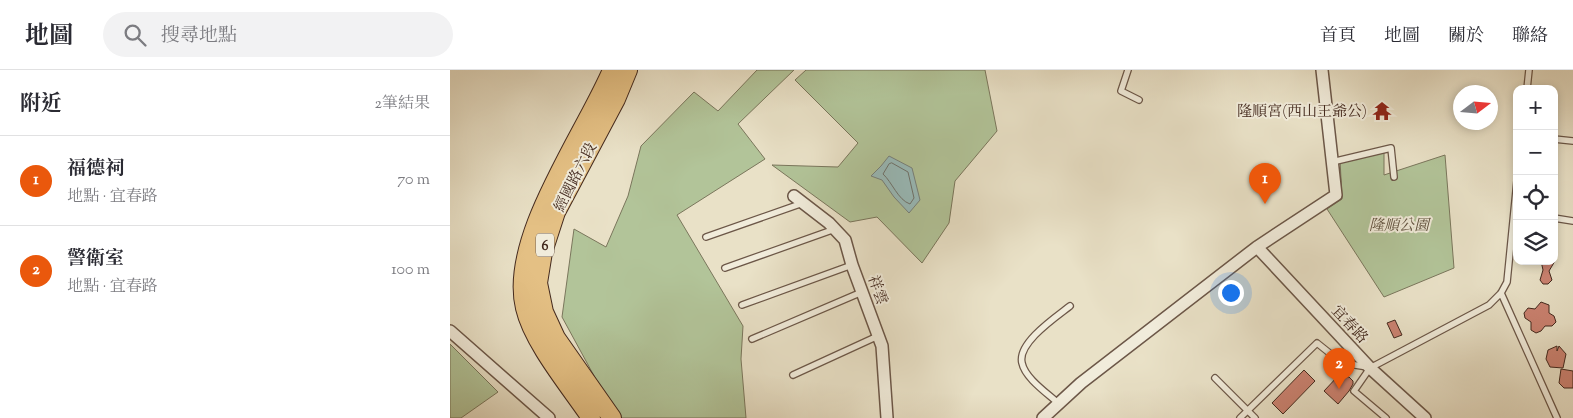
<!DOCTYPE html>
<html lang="zh-TW">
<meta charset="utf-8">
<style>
body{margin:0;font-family:"Sorts Mill Goudy","Noto Serif TC",serif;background:#f2f2f3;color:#2b2b33}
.controls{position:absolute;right:15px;top:15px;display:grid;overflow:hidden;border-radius:10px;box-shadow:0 2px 8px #0003}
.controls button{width:45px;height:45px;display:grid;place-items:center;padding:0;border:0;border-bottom:1px solid #e1e1e2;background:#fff;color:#2b2b33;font:25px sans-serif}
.compass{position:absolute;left:1003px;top:15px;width:45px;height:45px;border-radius:50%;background:#fff;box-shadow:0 2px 8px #0003;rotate:74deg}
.you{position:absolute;left:780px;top:222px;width:18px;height:18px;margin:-12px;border:4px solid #fff;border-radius:50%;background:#1a73e8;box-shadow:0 0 0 8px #1a73e833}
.badge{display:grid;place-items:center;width:32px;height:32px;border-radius:50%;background:#ea580c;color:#fff;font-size:16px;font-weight:700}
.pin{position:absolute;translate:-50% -41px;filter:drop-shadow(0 1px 2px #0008)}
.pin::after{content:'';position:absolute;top:26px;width:18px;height:15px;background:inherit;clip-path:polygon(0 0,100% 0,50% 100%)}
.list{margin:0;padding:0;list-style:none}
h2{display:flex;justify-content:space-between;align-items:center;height:65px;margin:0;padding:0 20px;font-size:21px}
h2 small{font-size:16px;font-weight:400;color:#7c7c81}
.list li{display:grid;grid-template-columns:32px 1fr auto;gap:15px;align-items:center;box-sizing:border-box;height:90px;padding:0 20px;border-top:1px solid #e1e1e2}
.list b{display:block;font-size:19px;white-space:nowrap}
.list p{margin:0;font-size:16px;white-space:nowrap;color:#7c7c81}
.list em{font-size:16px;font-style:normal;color:#7c7c81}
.icon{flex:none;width:28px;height:28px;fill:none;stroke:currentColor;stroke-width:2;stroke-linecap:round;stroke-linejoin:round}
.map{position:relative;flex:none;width:1123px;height:348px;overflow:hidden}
header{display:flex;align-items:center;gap:30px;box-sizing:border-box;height:70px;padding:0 25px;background:#fff;border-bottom:1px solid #e1e1e2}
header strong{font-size:24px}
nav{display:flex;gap:28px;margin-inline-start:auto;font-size:18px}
.search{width:350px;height:45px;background:#f2f2f3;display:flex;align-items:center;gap:12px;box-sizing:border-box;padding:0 18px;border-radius:28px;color:#7c7c81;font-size:19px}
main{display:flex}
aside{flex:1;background:#fff}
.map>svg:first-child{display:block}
.green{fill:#b2c499;stroke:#7a765c}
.water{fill:#99bcbb;stroke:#77817c}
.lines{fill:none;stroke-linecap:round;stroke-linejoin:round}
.shore{stroke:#6e726c;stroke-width:1}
.building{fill:#cb8271;stroke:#43291e}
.service-casing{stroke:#6c5748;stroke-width:8}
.minor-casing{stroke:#6c5748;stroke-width:14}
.primary-casing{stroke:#43291e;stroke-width:20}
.service{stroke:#f1ecdb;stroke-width:5.5}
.minor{stroke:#f1ecdb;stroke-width:11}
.primary{stroke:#e4c084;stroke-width:18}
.labels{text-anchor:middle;stroke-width:4;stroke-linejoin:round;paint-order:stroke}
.shield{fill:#f1ecdb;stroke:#776457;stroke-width:1}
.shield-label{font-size:14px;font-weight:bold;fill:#43291e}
.poi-label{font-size:15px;fill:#43291e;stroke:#f1ecdb;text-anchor:end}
.street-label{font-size:15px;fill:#43291e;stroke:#f1ecdb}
.park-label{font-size:15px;font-style:italic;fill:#5f503d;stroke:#f1ecdb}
</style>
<header>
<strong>地圖</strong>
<div class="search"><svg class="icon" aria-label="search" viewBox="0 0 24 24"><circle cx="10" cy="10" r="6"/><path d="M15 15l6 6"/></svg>搜尋地點</div>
<nav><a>首頁</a><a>地圖</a><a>關於</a><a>聯絡</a></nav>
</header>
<main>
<aside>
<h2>附近<small>2筆結果</small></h2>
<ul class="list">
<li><span class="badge">1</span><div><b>福德祠</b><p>地點 · 宜春路</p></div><em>70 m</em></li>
<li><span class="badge">2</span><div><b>警衛室</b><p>地點 · 宜春路</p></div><em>100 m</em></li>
</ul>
</aside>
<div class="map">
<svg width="1123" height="348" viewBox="0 0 1123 348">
<rect width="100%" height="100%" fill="#e9e1c7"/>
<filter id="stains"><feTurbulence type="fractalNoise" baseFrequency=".004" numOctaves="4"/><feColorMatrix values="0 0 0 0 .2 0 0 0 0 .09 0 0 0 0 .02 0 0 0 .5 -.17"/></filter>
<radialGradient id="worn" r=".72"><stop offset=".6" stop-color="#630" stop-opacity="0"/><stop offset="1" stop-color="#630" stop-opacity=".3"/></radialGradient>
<path class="green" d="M307,0H344L288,54L315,89L227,145L293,256L291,289L296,348H167L112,247L124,159L156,177L178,126L191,76L244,22L268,41Z
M356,0H535L547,61L505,111L499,153L472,193L427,147L400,152L322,95L388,97L408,73L345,10Z
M934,79V105L995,85L1004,198L934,227L877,139L892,129L890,89Z
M0,274L48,322L11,348H0Z"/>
<path class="water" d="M439,86L462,98L470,130L459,143L444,127L432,110L421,106L431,96Z"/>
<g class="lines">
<path class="shore" d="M442,93L458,102L464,128L460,134C448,130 442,112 433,104L439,94Z"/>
</g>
<path class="building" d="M1091,191H1105L1099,201L1102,210L1098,214H1093L1090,210L1093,200Z
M1091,232L1099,235V243L1104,246L1106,252L1102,256H1095L1091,261L1086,263L1081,260V252L1075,248L1074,243L1078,238L1085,239Z
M945,250L952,265L944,268L937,253Z
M1107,276V281L1109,276L1116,284L1113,298L1100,297L1096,289L1098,280Z
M1111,299L1123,301V318H1114L1109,313Z
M854,300L865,311L833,344L822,333Z
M889,305L899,307L903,311V314L899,321L888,334L874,321Z"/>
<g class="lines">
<g class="service-casing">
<path id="service" d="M678,0L671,21L689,30
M1077,19L1079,0
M1104,69L1123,71
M882,92L941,78L944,107
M1104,148L1123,151
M256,167L353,133
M275,198L385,159
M1051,223L1107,348
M292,235L402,195
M302,269L412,222
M343,305L428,266
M765,308L805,348
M608,333C597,323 575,308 572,293C567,273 606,247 620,236
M790,348L867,273L892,293L918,297
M936,348L904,321L920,298L1039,235L1051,223L1057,212L1067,111"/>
</g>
<g class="minor-casing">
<path id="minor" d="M344,126L379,153L395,170L402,195L432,276L437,348
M807,177L920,298L975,348
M0,261L99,348
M593,348L631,313L807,177L886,125L872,0"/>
</g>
<g class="primary-casing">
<path id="primary" d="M141,348C121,318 83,273 75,238C58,169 135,64 162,0
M162,348L106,268L94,242L88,213L93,182L106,142L166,29L178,0"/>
</g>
<use href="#service" class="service"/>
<use href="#minor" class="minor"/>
<use href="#primary" class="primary"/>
</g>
<defs>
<g id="temple-bare" transform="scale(1.5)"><path d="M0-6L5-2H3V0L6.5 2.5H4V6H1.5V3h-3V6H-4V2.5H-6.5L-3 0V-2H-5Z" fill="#8f2418" stroke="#f1ecdb" stroke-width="2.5" paint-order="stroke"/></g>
</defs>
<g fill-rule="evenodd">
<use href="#temple-bare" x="932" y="41"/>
</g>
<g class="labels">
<rect class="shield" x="86" y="163.5" width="18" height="23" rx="4"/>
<g class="shield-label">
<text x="95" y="180">6</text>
</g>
<g class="poi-label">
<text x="917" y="46">隆順宮(西山王爺公)</text>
</g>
<g class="street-label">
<text transform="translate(125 107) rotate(-63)" y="5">經國路六段</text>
<text transform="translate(428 220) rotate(70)" y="5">祥雲</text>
<text transform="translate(900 254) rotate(47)" y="5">宜春路</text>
</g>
<g class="park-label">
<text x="949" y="160">隆順公園</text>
</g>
</g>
<rect width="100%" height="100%" filter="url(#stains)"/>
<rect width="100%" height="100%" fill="url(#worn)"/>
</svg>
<div class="controls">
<button>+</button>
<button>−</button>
<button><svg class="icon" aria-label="locate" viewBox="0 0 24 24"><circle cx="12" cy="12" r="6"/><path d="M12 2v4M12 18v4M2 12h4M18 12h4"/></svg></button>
<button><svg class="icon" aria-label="layers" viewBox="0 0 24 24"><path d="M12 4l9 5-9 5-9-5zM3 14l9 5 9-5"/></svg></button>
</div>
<svg class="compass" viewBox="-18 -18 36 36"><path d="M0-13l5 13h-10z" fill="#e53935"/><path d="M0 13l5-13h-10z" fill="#7c7c81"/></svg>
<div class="you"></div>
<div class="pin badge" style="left:815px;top:134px">1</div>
<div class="pin badge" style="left:889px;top:319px">2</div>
</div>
</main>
